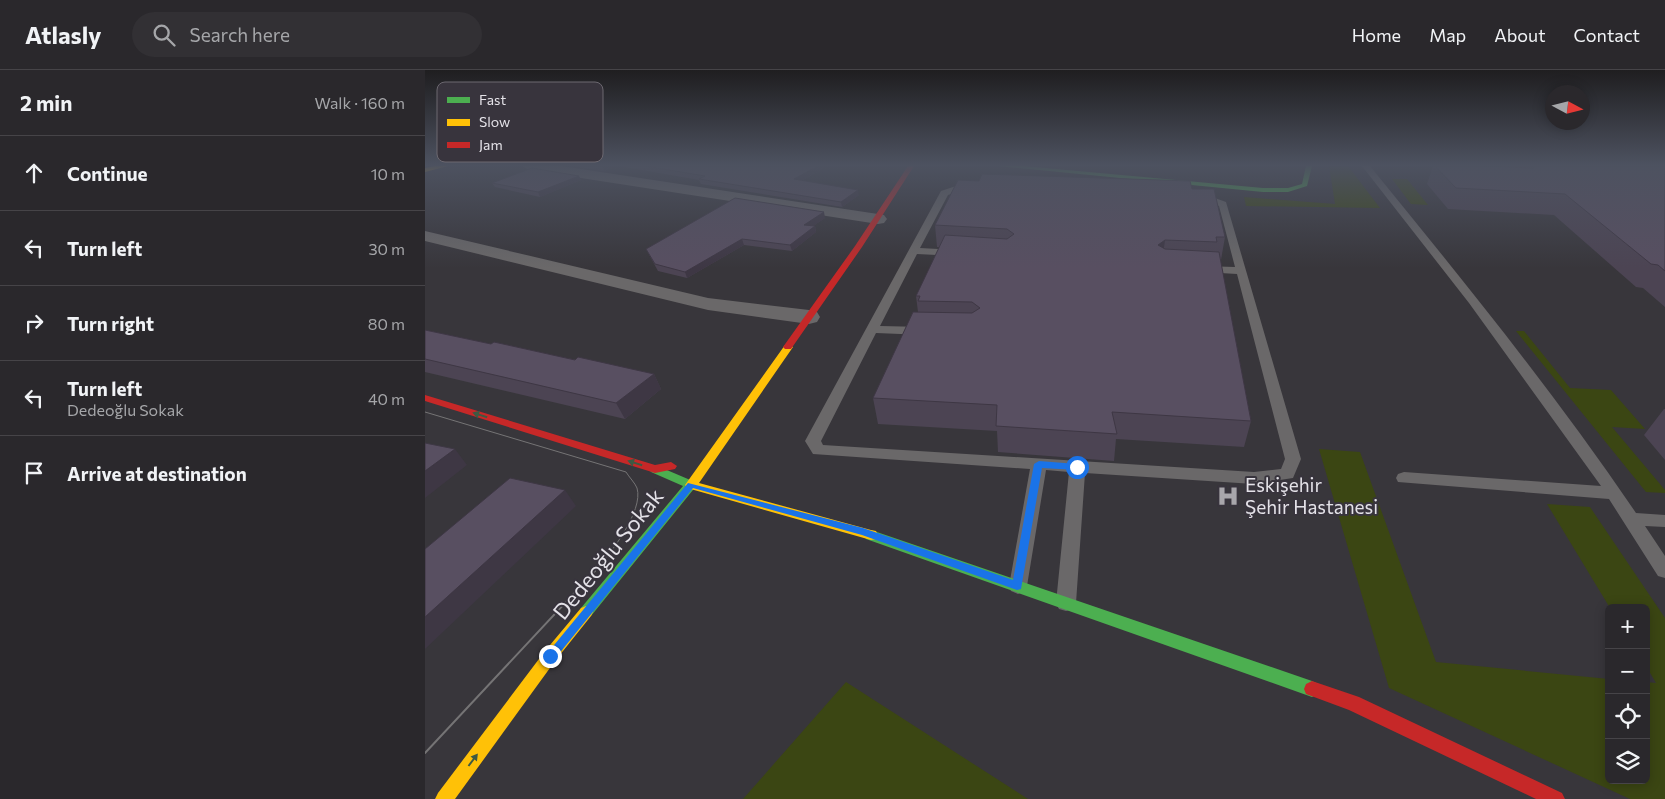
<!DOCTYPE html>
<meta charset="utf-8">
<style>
body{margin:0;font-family:Commissioner,sans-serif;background:#323034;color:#f1f3f6}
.controls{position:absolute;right:15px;bottom:15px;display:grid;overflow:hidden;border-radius:8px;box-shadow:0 2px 12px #0003}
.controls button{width:45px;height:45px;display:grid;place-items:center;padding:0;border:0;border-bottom:1px solid #464448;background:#2a282c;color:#f1f3f6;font:25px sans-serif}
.compass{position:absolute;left:1120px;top:15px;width:45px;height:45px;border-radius:50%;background:#2a282c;box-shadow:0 2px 12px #0003;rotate:97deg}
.stop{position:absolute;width:15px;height:15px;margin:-11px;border:4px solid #1a73e8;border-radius:50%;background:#fff}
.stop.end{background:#1a73e8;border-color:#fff;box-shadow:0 1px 5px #0008}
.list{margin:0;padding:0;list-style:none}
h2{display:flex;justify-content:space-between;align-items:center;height:65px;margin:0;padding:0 20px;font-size:21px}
h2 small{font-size:16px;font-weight:400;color:#a5a6a9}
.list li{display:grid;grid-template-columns:32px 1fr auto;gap:15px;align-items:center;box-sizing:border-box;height:75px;padding:0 20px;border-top:1px solid #464448}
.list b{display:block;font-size:19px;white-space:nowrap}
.list p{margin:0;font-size:16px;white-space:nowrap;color:#a5a6a9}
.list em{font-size:16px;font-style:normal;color:#a5a6a9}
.icon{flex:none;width:28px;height:28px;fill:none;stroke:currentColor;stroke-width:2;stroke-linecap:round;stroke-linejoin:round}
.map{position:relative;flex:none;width:1240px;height:729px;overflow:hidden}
header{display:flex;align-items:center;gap:30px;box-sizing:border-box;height:70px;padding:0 25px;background:#2a282c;border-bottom:1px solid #464448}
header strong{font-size:24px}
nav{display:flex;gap:28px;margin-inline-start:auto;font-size:18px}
.search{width:350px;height:45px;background:#323034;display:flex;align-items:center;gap:12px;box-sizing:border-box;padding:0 18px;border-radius:28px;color:#a5a6a9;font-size:19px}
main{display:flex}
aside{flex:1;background:#2a282c}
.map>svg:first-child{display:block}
.green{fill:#3b4613}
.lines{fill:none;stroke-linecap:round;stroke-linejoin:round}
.lane{fill:#6a6869;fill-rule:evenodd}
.street{fill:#6a6869;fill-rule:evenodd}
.fast{fill:#4caf50;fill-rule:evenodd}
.slow{fill:#ffc107;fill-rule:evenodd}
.jam{fill:#c62828;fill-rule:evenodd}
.tram-far1{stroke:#757475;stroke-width:1}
.tram{stroke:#757475;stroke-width:2}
.wall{fill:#4c4453}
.shaded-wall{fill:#3e3744}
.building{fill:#584f61;stroke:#3e3744}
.oneway{fill:#3e5943}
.route{fill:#1a73e8}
.labels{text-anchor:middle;stroke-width:4;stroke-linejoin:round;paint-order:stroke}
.poi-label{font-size:19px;fill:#e4e2e8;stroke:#38343d;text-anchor:start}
.near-street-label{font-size:22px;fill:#e4e2e8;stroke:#38343d}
.key{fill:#38343d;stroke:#6c6870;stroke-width:1}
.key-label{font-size:14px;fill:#e4e2e8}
</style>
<header>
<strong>Atlasly</strong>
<div class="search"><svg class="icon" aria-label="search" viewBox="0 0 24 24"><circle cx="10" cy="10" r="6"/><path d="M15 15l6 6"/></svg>Search here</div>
<nav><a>Home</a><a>Map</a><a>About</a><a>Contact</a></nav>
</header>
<main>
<aside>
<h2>2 min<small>Walk · 160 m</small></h2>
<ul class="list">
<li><svg class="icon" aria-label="ahead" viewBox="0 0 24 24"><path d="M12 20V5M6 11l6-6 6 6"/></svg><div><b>Continue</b></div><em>10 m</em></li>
<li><svg class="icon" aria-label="left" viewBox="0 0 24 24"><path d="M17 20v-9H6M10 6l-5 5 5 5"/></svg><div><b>Turn left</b></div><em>30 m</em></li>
<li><svg class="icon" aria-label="right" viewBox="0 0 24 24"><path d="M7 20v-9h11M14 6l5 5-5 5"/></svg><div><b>Turn right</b></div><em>80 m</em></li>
<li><svg class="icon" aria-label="left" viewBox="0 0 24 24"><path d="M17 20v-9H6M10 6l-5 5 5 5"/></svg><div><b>Turn left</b><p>Dedeoğlu Sokak</p></div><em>40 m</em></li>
<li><svg class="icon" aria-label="arrive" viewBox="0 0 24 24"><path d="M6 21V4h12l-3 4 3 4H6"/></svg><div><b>Arrive at destination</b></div></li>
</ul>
</aside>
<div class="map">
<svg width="1240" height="729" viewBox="0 0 1240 729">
<rect width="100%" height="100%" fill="#38363b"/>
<path class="green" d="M904,96H923L955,138L821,136L819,127L910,134Z
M967,109H982L1003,135L986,134Z
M1091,261H1099L1145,318L1186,320L1220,359L1187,357L1240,420V423L1221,422Z
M894,379L935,382L1011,592L1184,609V710H1221V612L1231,613L1221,596V538H1185L1122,434L1165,437L1240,548V729H1205L964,618Z
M421,612L603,729H318Z"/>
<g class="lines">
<path class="lane" d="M937,96H945C1037,209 1129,322 1211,443L1240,445V457L1220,456L1240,486V508L1233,506L1184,429L973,412L971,408L973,404L979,402L1176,416L1044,233Z
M534,115L776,123L801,132L876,389L868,408L829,414L660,403L651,533L648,539L641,541L634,539L631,533L644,402L621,400L602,516L600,521L593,524L586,521L584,516L605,399L388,384L380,371L516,121ZM535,121L775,129L794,136L810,197L778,196L773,199L778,202L812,204L860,389L856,399L829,402L398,375L396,371L451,263L500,265L506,261L500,257L455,256L492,184L532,186L537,183L532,180L495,178L523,125Z"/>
<path class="street" d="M97,96H136L453,144L459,145L462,149L459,153L453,154L104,100Z
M0,161L283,228L384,240L392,242L395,247L392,252L384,254L283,240L0,171Z"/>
<path class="fast" d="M573,96H599L838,118H863L877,114L881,96H887L882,116L863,122H838Z
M230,395L270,412L272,415L166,546L161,548L156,546L154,542L156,538L258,416L226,402L224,399L226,396Z
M446,460L887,611L893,614L895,619L893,624L887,627L441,469L439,465L441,461Z"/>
<path class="slow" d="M10,96H23L0,102V98Z
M363,274L368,277L274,413L446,460L451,461L453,465L451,469L446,470L262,418L260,415L360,275Z
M161,536L166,538L168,542L166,546L130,591L30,729H10L13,723L120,581L156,538Z"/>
<path class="jam" d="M483,96H489L437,177L366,279H360L358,277L430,176Z
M0,325L230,395L246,392L252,396L250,399L230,403L0,331Z
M887,611L934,627L1137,723L1140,729H1111L924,640L881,624L879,619L881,614Z"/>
<path class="tram-far1" d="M0,342L201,402C204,407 210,413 212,418C219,441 184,486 169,502"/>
<path class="tram" d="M0,683L170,501"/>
</g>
<path class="wall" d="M147,96H190L179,101Z
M194,96H403L376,111L434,125L417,137L276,114L274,110Z
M1008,96L1076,97L1075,96H1240V237L1218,218L1211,217L1129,145L1023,139L1002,114Z
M154,106L156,110L115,127L70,117L67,113Z
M767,119L800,167L796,190L795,189L826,351L819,377L691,369L689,391L573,382L572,361L453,354L448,328L493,242L491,226L515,177H512L510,155Z
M400,148L388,156H390L391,162L367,181L319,175L262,208L233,201L221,179Z
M0,260L66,274L229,304L236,319L200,349L0,302Z
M1239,339H1240V390L1219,365Z"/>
<path class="shaded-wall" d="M177,96H190L179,101Z
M393,96H403L370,114L369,109Z
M154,106L156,110L115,127L113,122Z
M433,120L434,125L417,137L416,132Z
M399,142L400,148L381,161L379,155Z
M390,156L391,162L367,181L365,175Z
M317,169L319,175L262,208L260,202Z
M740,170L737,192L733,175Z
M229,304L236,319L200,349L191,333Z
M30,379L42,395L0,428V401Z
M140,420L151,436L0,579V547Z"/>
<path class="building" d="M220,96H393L369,109L433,120L416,132L274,109L280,106Z
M1010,96H1054L1109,98L1107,96H1240V201L1233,195L1226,194L1140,124L1031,118Z
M107,98L154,106L113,122L67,113Z
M557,104L765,111L767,119H789L800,167H791L792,172L740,170L733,175L740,179L794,182L826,351L687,342L692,364L571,356L572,335L448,328L488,242L547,243L555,238L547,232L493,231L495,226H491L520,165L582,169L589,164L582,159L510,155L533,110L554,111Z
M310,128L399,142L379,155L390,156L365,175L317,169L260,202L230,194L221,179Z
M0,260L66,274L69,272L150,290L153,287L229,304L191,333L0,289Z
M0,373L30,379L0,401Z
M85,408L140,420L0,547V479Z"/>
<defs><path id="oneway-solid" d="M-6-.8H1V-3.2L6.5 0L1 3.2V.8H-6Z" transform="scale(1.25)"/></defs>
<g class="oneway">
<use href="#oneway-solid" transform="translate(55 345) rotate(-163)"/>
<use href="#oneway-solid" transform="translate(210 393) rotate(-163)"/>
<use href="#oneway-solid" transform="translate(48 690) rotate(-53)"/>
</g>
<linearGradient id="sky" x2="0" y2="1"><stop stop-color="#1f1e20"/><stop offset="0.48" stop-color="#4d5260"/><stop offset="1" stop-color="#4d5260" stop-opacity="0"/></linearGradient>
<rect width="1240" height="198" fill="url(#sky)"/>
<path class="route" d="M614,391L652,394L656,397L652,400L617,398L596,519L592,520L437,465L268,418L129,590L125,591L120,586L263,413L438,458L588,510L609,394Z"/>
<defs>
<g id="hospital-bare" transform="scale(1.725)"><path d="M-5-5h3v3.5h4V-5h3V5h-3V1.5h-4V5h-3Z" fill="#a8a6ab" stroke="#38343d" stroke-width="2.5" paint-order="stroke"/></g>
</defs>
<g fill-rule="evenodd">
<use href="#hospital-bare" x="803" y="426"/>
</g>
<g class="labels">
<g class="poi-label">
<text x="820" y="422">Eskişehir<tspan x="820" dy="22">Şehir Hastanesi</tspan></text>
</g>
<g class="near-street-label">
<text transform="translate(183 484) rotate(-51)" y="8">Dedeoğlu Sokak</text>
</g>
</g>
<rect x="12" y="12" width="166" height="80" rx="8" class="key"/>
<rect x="22" y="27" width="23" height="6" fill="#4caf50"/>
<rect x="22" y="49" width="23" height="7" fill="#ffc107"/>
<rect x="22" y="72" width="23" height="6" fill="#c62828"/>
<g class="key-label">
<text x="54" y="35">Fast</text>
<text x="54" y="57">Slow</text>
<text x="54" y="80">Jam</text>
</g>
</svg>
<div class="controls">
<button>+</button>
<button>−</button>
<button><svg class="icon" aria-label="locate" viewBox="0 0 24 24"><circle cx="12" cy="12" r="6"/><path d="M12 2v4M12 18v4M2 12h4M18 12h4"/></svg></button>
<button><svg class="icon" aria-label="layers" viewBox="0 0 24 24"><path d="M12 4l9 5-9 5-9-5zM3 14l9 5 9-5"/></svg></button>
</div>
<svg class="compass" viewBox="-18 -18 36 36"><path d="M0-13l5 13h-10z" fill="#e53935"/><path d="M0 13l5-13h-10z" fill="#a5a6a9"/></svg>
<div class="stop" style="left:652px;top:397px"></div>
<div class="stop end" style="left:125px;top:586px"></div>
</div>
</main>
